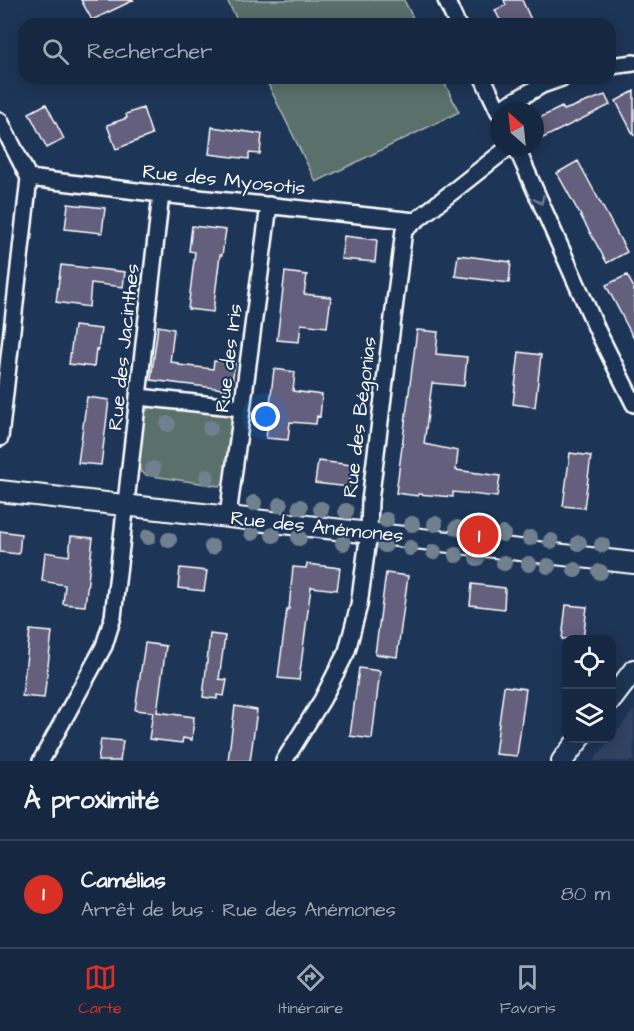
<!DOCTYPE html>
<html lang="fr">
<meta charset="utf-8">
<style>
body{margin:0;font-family:"Architects Daughter",sans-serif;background:#1f3048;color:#f1f3f6}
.controls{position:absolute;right:18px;bottom:18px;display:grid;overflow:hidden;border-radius:12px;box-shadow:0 3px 15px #0003}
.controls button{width:54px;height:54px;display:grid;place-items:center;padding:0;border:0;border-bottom:2px solid #35445a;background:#162841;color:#f1f3f6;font:30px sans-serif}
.compass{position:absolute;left:490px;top:102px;width:54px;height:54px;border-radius:50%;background:#162841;box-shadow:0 3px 15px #0003;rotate:333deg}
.you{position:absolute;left:266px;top:417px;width:21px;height:21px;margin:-15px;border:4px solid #fff;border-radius:50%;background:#1a73e8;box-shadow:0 0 0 9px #1a73e833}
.badge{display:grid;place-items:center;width:39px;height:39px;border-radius:50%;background:#d93025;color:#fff;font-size:20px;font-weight:700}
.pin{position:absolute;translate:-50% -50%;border:3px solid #fff;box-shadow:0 2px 6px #0006}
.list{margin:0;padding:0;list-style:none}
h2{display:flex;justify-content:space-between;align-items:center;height:78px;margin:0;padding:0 24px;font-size:26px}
h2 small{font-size:20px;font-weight:400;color:#9ea6b1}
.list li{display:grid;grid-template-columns:39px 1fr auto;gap:18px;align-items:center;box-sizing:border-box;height:108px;padding:0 24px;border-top:2px solid #35445a}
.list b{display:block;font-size:22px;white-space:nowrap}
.list p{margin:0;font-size:20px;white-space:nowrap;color:#9ea6b1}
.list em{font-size:20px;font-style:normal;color:#9ea6b1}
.icon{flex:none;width:33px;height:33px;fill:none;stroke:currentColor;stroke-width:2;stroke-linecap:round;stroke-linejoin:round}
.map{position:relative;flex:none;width:634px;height:761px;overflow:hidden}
.search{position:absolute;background:#162841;box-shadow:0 3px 15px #0003;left:18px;right:18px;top:18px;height:66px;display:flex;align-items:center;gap:15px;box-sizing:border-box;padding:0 21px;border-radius:18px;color:#9ea6b1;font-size:22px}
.sheet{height:186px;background:#162841}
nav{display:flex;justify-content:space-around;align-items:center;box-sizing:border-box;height:84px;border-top:2px solid #35445a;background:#162841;font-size:16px;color:#9ea6b1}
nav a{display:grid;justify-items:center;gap:3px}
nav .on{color:#d93025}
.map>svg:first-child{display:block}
.built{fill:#324262}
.green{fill:#5a6f6b;stroke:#acb7b5;stroke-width:1.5}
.building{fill:#635f7c;stroke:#fff;stroke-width:1.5}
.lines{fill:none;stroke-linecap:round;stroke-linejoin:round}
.minor-casing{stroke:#fff;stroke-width:20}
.tertiary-casing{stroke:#fff;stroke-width:24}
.minor{stroke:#1d3557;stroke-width:15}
.tertiary{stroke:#1d3557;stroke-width:20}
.tree{fill:#71808f}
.oneway{stroke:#6c7c92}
.labels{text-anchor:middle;stroke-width:4.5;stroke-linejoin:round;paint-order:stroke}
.street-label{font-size:20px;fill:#fff;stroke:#1d3557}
</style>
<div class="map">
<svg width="634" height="761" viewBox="0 0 634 761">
<rect width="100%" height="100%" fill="#1d3557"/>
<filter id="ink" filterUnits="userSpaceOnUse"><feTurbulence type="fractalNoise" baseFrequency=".0167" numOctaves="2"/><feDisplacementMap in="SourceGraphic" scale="12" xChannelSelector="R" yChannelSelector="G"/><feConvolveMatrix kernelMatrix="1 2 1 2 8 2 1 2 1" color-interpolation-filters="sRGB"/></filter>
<g filter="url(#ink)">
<path class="built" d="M634,710V761H593L612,738Z"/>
<path class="green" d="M227,0H404L416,24H239Z
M265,78H442L459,112L316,182Z
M153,405L227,413L231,415L234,421L227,479L224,484L219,486L146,475L141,472L138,465L145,411Z"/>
<path class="building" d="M81,0H134L92,20Z
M504,0H522L533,24H502L495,10L506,5Z
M634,91V136L616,101Z
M605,95L610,105L539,140L535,132V120L562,107L564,110Z
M46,104L64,139L47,148L29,113Z
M143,108L152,135L116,149L107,125L127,118L126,114Z
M212,127L262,134L260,154L249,153V159L209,154Z
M578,161L627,252L607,263L557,173Z
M68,204L105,208L102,233L65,229Z
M192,226L226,230L222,255H220L213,312L188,309L195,252L189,251Z
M344,236L377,240L375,262L341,259Z
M458,255L511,262L509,283L455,276Z
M61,265L125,272L123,287L91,283L89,307L56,302Z
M285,272L307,275L304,294L331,297L327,327L301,324L299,342L277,340Z
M627,275L634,288V339L606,285Z
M74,326L101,329L98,350L96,349L94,367L69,364Z
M158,326L174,329L170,362L179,363V365L213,369L214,361L235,363L231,390L151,380Z
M417,330L438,332L436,354L467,357L464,386L432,383L424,444L458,451L456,470L500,476L497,497L453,492V497L418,494V496L396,493Z
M519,352L541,355L535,407L513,404Z
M274,369L295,372L293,391L322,395L320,417L317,416L316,424L290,422L288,440L266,438Z
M87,397L109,400L101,465L78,463Z
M570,453L591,456L584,508L563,506Z
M318,461L352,465L349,487L315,483Z
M0,531L21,534L19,554L0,552Z
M71,536L93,538L85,606L63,604L65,585L42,581L45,552L69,556Z
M307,564L340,568L337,590L311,587L299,680L278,678L287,609H289L293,567L306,568Z
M180,568L207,571L204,591L178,588Z
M386,573L408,576L397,657L375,654Z
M472,584L505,588L504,609L470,605Z
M566,605L587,607L583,639H562Z
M30,630L52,632L44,698L22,696Z
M210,634L225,636L219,679L227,680L224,696L217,695V699L203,697Z
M145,643L166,646L157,712L194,717L192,740L183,738L182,743L149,739L153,712L135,710Z
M359,668L380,671L372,739L350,736Z
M504,686L526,689L517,756L495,754Z
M235,706L257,710L250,761H228Z
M101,739L123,741L120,761H98Z"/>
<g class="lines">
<g class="minor-casing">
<path id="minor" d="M446,0L457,24
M610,66L634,63
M483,78L499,112
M498,110L542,85L562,78
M0,121L29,178L0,438
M516,147L599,334L634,404
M29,178L161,194L415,221
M139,397L242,408
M228,516L269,205
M41,761L104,646L113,617L161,194
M284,761L322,700L347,651L359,605L369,532L370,501L404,230L509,147"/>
</g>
<g class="tertiary-casing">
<path id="tertiary" d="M0,491L634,563
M612,699L634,670
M562,761L580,738"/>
</g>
<use href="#minor" class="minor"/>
<use href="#tertiary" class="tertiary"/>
</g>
<g class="tree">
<circle cx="168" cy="424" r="8"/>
<circle cx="210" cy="428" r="8"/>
<circle cx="153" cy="469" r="8"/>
<circle cx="207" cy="477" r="8"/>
<circle cx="254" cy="503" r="8"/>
<circle cx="280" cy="505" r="8"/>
<circle cx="300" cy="507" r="8"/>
<circle cx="321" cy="509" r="8"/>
<circle cx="346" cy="511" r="8"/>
<circle cx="386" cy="520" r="8"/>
<circle cx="412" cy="524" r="8"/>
<circle cx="435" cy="524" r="8"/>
<circle cx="457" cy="528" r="8"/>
<circle cx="480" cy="530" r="8"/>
<circle cx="252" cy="533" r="8"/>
<circle cx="503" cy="534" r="8"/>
<circle cx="273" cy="535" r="8"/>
<circle cx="148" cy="537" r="8"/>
<circle cx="299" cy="538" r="8"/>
<circle cx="530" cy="538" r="8"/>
<circle cx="169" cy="540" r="8"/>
<circle cx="551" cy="541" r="8"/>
<circle cx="343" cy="543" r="8"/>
<circle cx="579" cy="543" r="8"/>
<circle cx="385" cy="545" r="8"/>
<circle cx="602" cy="545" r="8"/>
<circle cx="212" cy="547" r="8"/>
<circle cx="410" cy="548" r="8"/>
<circle cx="434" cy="552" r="8"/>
<circle cx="456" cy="555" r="8"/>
<circle cx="477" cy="558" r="8"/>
<circle cx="504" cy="563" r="8"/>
<circle cx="529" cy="564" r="8"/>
<circle cx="548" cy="566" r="8"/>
<circle cx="575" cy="570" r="8"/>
<circle cx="600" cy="572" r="8"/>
</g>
<defs><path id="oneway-chevron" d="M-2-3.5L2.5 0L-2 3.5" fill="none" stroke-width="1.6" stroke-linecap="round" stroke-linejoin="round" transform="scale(1.5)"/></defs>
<use class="oneway" href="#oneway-chevron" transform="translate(540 200) rotate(66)"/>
</g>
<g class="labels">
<g class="street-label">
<text transform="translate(224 179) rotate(6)" y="7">Rue des Myosotis</text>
<text transform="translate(123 347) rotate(-84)" y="7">Rue des Jacinthes</text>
<text transform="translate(228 358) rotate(-83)" y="7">Rue des Iris</text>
<text transform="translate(359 417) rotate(-83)" y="7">Rue des Bégonias</text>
<text transform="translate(317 526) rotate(6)" y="7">Rue des Anémones</text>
</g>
</g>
</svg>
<div class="controls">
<button><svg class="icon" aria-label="locate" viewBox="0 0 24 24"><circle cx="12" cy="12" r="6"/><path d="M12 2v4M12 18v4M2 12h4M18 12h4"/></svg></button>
<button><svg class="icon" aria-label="layers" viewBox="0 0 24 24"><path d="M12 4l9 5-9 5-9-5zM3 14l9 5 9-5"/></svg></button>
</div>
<svg class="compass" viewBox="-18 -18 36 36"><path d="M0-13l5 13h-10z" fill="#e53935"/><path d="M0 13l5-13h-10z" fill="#9ea6b1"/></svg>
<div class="you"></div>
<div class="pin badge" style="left:479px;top:535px">1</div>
<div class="search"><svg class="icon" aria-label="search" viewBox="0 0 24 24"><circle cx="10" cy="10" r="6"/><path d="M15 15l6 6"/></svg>Rechercher</div>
</div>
<section class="sheet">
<h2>À proximité<small></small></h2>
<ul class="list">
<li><span class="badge">1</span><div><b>Camélias</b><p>Arrêt de bus · Rue des Anémones</p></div><em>80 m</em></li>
</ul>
</section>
<nav>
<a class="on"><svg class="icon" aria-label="map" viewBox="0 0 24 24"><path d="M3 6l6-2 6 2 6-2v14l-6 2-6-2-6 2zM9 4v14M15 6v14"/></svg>Carte</a>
<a><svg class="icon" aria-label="directions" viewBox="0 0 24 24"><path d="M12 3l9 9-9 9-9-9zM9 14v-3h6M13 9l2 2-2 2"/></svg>Itinéraire</a>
<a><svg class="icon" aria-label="saved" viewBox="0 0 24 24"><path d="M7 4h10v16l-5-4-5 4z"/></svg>Favoris</a>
</nav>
